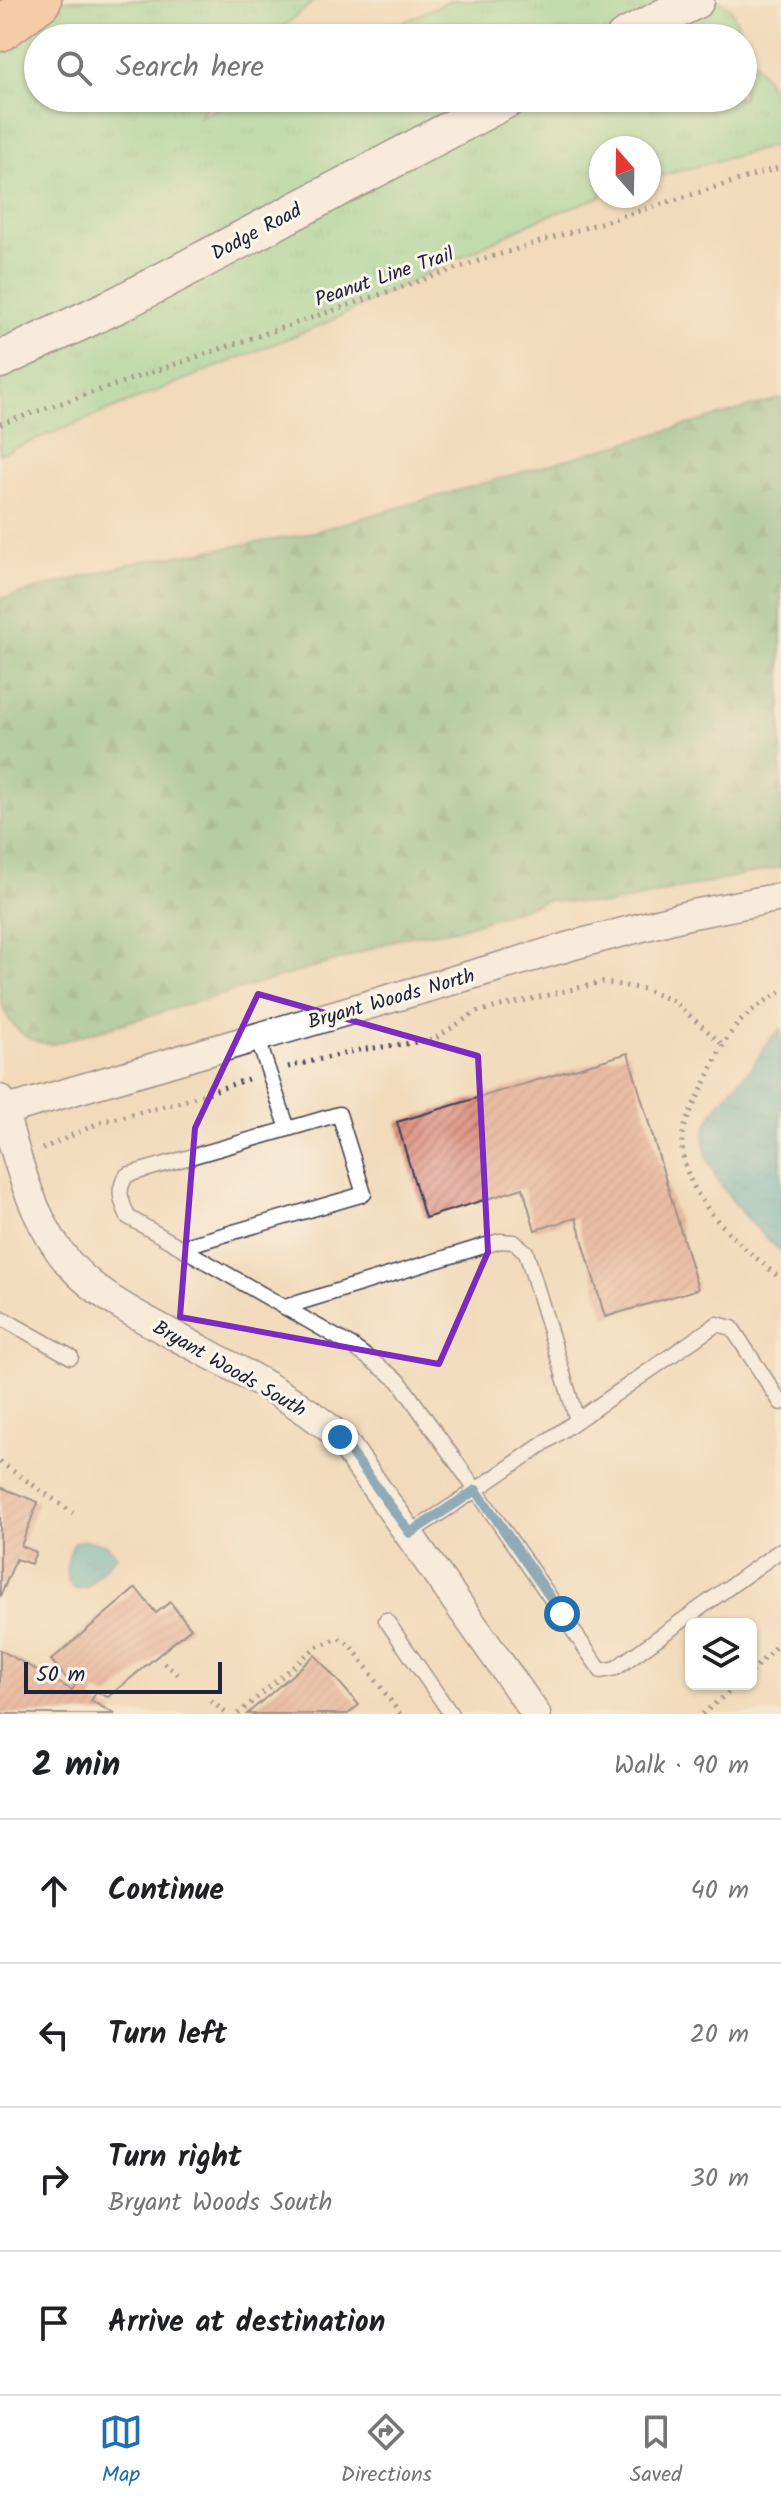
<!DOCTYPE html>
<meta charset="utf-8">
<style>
body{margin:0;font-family:Kalam,sans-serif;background:#f2f2f2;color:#202124}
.controls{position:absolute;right:24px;bottom:24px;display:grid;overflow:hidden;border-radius:12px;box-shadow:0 2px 6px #0004}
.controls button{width:72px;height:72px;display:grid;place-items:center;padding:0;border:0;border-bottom:2px solid #e0e0e0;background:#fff;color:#202124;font:40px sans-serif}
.compass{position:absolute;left:589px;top:136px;width:72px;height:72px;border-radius:50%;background:#fff;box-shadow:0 2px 6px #0004;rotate:340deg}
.scale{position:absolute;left:24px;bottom:20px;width:198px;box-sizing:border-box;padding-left:8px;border:4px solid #22223b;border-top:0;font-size:22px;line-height:28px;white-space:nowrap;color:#22223b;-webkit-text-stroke:6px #fbf7ec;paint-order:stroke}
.stop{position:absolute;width:24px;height:24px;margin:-18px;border:6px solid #1f6fb2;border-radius:50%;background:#fff}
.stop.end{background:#1f6fb2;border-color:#fff;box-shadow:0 2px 8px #0008}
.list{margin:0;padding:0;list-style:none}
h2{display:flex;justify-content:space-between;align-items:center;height:104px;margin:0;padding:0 32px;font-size:34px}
h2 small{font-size:26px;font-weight:400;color:#757577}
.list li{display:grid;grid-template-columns:52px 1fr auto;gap:24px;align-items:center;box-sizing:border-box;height:144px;padding:0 32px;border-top:2px solid #e0e0e0}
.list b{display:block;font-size:30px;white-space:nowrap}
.list p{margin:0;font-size:26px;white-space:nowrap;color:#757577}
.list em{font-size:26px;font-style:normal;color:#757577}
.icon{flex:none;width:44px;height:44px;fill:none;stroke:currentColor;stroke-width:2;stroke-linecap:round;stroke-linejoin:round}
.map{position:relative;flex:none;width:781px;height:1714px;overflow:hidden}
.search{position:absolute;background:#fff;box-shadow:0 2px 6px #0004;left:24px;right:24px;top:24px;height:88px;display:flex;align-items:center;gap:20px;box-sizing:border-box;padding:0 28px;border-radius:44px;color:#757577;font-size:30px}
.sheet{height:680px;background:#fff}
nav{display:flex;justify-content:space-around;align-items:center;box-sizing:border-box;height:112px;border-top:2px solid #e0e0e0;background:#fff;font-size:22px;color:#757577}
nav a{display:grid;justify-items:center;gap:4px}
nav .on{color:#1f6fb2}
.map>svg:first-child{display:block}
.grass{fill:url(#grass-tufts);stroke:#557e6c;stroke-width:2}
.forest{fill:url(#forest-firs);stroke:#486e60;stroke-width:2}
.water{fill:url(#water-ripples);stroke:#30687a;stroke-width:2}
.building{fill:url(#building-hatch)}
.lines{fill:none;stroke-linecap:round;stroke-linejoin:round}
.service-casing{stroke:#413e4e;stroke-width:17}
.minor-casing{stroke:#413e4e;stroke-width:31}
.tertiary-casing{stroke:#413e4e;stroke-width:39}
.motorway-casing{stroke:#413e4e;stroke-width:47}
.path{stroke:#413e4e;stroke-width:5;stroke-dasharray:2 6;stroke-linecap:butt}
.service{stroke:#fff;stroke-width:14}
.minor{stroke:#fff;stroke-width:28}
.tertiary{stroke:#fff;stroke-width:36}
.motorway{stroke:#fbbb8d;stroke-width:44}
.route{stroke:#1f6fb2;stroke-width:10}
.marked{fill:none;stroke:#7b2cbf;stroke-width:6;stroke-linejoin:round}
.labels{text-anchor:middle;stroke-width:6;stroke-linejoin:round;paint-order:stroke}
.street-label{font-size:20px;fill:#22223b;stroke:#fbf7ec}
</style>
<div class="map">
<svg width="781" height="1714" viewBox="0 0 781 1714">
<defs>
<pattern id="grass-tufts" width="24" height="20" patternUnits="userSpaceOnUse" patternTransform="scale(2)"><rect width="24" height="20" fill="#88db9c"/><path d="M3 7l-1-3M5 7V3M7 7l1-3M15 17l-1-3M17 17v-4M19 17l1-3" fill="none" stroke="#75bc87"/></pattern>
<pattern id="forest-firs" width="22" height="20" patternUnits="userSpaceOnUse" patternTransform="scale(2)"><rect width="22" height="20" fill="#6ebb84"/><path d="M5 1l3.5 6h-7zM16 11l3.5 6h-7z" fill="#5a986d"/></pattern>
<pattern id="water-ripples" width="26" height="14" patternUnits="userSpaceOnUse" patternTransform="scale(2)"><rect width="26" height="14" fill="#3dadb9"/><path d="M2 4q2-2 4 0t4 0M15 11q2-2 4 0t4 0" fill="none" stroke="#338c98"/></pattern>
<pattern id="building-hatch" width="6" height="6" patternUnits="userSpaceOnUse" patternTransform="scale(2)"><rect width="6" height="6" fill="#de9485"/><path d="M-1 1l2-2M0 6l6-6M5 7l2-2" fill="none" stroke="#b4786e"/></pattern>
</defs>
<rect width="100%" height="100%" fill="#fbf7ec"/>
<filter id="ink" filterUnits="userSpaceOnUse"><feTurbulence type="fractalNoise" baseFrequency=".0125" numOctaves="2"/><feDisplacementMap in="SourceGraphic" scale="16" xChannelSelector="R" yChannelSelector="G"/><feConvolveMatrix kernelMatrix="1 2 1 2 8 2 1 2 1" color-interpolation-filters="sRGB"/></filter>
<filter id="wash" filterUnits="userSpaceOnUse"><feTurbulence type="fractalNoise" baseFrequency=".006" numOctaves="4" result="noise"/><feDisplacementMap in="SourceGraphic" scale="32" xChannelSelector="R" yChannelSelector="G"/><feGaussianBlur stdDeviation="1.8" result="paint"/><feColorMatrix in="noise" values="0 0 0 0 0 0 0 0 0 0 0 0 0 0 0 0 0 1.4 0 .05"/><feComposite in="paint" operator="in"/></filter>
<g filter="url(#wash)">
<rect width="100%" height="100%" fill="#f2dabb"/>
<path class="grass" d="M0,0H316L269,38H38V98H212L199,117L239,98H743V38H369L451,0H717L731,9L754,61L781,102V144L649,179V148H601L602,196L539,219L324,324L0,454Z"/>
<path class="forest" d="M781,398V867L606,905L548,900L458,929L400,938L346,958L53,1044C24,1043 8,1026 0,998V599L138,562L302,535Z"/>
<path class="water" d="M781,1029V1252C753,1225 686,1163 709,1120C718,1103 735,1086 748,1072C760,1058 765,1040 781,1029Z
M84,1540L106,1544L117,1555L87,1587L75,1589C61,1579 67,1555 75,1542Z"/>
<g id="blocks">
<path class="building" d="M628,1053L698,1289L605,1317L576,1218L535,1230L523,1188L425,1218L397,1122Z
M0,1487L38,1502L21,1546L36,1552L31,1564L16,1559L0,1597Z
M136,1588L156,1613L170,1602L191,1628L108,1697L96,1692L91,1701L115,1714H0V1650L72,1690L76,1683L67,1679L51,1660Z
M315,1655L359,1705L348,1714H247Z"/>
</g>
</g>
<g filter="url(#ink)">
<use href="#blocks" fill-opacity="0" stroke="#413e4e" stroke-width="2"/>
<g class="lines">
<g class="service-casing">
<path id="service" d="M257,1037L288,1129L127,1175C116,1190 121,1200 128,1217L352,1346L399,1381L476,1490L410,1533
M182,1247L364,1194L339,1114L288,1129
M285,1307L500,1241L514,1242L526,1252L576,1417
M0,1317L71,1357
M781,1403L732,1328L717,1324L476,1490L601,1671L616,1668L781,1550
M386,1620L451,1714"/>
</g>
<g class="minor-casing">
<path id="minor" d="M0,1099C16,1152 27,1206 60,1252C86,1289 129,1311 168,1332C226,1364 289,1393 340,1437L536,1714
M4,1111L574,945L688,915L781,897"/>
</g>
<g class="tertiary-casing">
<path id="tertiary" d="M624,38L696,0
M0,360L119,304L510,98"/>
</g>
<g class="motorway-casing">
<path id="motorway" d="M0,29L39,0"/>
</g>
<path class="path" d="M0,424L481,260L781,167
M781,992C737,1016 726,1035 707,1079C699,1096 682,1123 682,1142C682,1200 742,1246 781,1279
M288,1067L359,1050L433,1040L476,1012L603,982L643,989L673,1001L721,1043
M42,1149L101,1122L181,1102L251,1078
M0,1462L73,1513
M164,1663L180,1676
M751,1672L781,1641
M211,1701L227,1714
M238,1714L316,1647L339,1638L352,1647L400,1714
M702,1714L739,1684"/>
<use href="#service" class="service"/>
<use href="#minor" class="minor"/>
<use href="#tertiary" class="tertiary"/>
<use href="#motorway" class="motorway"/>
</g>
</g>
<g class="lines" filter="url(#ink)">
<path class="route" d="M340,1437L410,1533L476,1490L562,1614"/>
</g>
<path d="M0 0H781V1714H0ZM258,994L478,1056L488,1252L439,1364L180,1317L195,1128Z" fill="#f2dabb" fill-opacity=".55" fill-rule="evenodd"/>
<path class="marked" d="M258,994L478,1056L488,1252L439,1364L180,1317L195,1128Z"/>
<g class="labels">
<g class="street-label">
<text transform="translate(256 231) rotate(-28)" y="7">Dodge Road</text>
<text transform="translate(384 276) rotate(-19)" y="7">Peanut Line Trail</text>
<text transform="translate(391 998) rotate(-16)" y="7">Bryant Woods North</text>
<text transform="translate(230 1368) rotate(30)" y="7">Bryant Woods South</text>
</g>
</g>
</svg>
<div class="controls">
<button><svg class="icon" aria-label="layers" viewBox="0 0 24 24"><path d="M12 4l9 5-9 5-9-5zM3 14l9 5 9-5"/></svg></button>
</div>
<svg class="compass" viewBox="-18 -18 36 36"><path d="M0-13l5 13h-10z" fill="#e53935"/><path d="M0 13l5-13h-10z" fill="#757577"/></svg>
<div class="scale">50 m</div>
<div class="stop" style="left:562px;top:1614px"></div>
<div class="stop end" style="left:340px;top:1437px"></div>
<div class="search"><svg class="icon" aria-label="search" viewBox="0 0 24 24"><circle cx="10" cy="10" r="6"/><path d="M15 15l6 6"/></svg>Search here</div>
</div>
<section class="sheet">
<h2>2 min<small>Walk · 90 m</small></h2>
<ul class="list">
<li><svg class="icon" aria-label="ahead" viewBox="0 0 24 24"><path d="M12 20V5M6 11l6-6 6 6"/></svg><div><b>Continue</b></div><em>40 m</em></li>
<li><svg class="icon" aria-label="left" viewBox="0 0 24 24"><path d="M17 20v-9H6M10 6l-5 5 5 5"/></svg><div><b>Turn left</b></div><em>20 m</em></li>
<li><svg class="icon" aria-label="right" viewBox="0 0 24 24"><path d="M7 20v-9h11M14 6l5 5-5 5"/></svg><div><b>Turn right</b><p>Bryant Woods South</p></div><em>30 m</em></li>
<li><svg class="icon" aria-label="arrive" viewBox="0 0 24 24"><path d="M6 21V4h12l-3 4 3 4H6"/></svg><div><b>Arrive at destination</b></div></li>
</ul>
</section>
<nav>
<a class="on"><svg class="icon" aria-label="map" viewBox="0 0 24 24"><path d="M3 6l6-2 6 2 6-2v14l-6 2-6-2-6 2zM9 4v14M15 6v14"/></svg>Map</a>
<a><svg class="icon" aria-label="directions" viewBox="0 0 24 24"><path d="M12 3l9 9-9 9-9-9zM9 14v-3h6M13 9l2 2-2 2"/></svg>Directions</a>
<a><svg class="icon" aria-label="saved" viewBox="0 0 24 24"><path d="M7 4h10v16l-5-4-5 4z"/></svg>Saved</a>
</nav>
